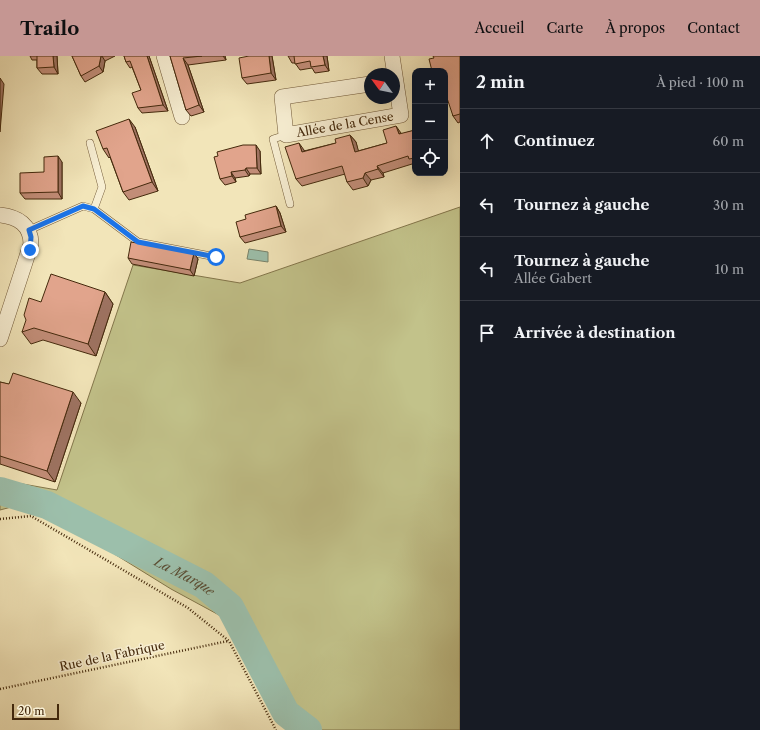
<!DOCTYPE html>
<html lang="fr">
<meta charset="utf-8">
<style>
body{margin:0;font-family:"Libre Caslon Text",serif;background:#242831;color:#f1f3f6}
.controls{position:absolute;right:12px;top:12px;display:grid;overflow:hidden;border-radius:8px;box-shadow:0 4px 16px #0002}
.controls button{width:36px;height:36px;display:grid;place-items:center;padding:0;border:0;border-bottom:1px solid #363941;background:#171b24;color:#f1f3f6;font:20px sans-serif}
.compass{position:absolute;left:364px;top:12px;width:36px;height:36px;border-radius:50%;background:#171b24;box-shadow:0 4px 16px #0002;rotate:303deg}
.scale{position:absolute;left:12px;bottom:10px;width:47px;box-sizing:border-box;padding-left:4px;border:2px solid #44290c;border-top:0;font-size:11px;line-height:14px;white-space:nowrap;color:#44290c;-webkit-text-stroke:3px #f7eed2;paint-order:stroke}
.stop{position:absolute;width:12px;height:12px;margin:-9px;border:3px solid #1a73e8;border-radius:50%;background:#fff}
.stop.end{background:#1a73e8;border-color:#fff;box-shadow:0 1px 4px #0008}
.list{margin:0;padding:0;list-style:none}
h2{display:flex;justify-content:space-between;align-items:center;height:52px;margin:0;padding:0 16px;font-size:17px}
h2 small{font-size:13px;font-weight:400;color:#9ea1a6}
.list li{display:grid;grid-template-columns:26px 1fr auto;gap:12px;align-items:center;box-sizing:border-box;height:64px;padding:0 16px;border-top:1px solid #363941}
.list b{display:block;font-size:15px;white-space:nowrap}
.list p{margin:0;font-size:13px;white-space:nowrap;color:#9ea1a6}
.list em{font-size:13px;font-style:normal;color:#9ea1a6}
.icon{flex:none;width:22px;height:22px;fill:none;stroke:currentColor;stroke-width:2;stroke-linecap:round;stroke-linejoin:round}
.map{position:relative;flex:none;width:460px;height:674px;overflow:hidden}
header{display:flex;align-items:center;gap:24px;box-sizing:border-box;height:56px;padding:0 20px;background:#c59692;color:#111}
header strong{font-size:19px}
nav{display:flex;gap:22px;margin-inline-start:auto;font-size:14px}
main{display:flex}
aside{flex:1;background:#171b24}
.map>svg:first-child{display:block}
.green{fill:#c2c28a;stroke:#83764b}
.water{fill:#9cbfab;stroke:#79836b}
.lines{fill:none;stroke-linecap:round;stroke-linejoin:round}
.river{stroke:#9cbfab;stroke-width:28}
.lane-casing{stroke:#705837;stroke-width:8}
.street-casing{stroke:#705837;stroke-width:16}
.path{stroke:#44290c;stroke-width:2.5;stroke-dasharray:1 2;stroke-linecap:butt}
.lane{stroke:#f7eed2;stroke-width:7}
.street{stroke:#f7eed2;stroke-width:15}
.wall{fill:#c28d78;stroke:#44290c}
.shaded-wall{fill:#9e7362;stroke:#44290c}
.building{fill:#e1a48c;stroke:#44290c}
.route{stroke:#1a73e8;stroke-width:5}
.labels{text-anchor:middle;stroke-width:3;stroke-linejoin:round;paint-order:stroke}
.street-label{font-size:12px;fill:#44290c;stroke:#f7eed2}
.water-label{font-size:13px;font-style:italic;fill:#5a4e34;stroke:#f7eed2}
</style>
<header>
<strong>Trailo</strong>
<nav><a>Accueil</a><a>Carte</a><a>À propos</a><a>Contact</a></nav>
</header>
<main>
<div class="map">
<svg width="460" height="674" viewBox="0 0 460 674">
<rect width="100%" height="100%" fill="#f2e5b9"/>
<filter id="stains"><feTurbulence type="fractalNoise" baseFrequency=".005" numOctaves="4"/><feColorMatrix values="0 0 0 0 .2 0 0 0 0 .09 0 0 0 0 .02 0 0 0 .5 -.17"/></filter>
<radialGradient id="worn" r=".72"><stop offset=".6" stop-color="#630" stop-opacity="0"/><stop offset="1" stop-color="#630" stop-opacity=".3"/></radialGradient>
<path class="green" d="M460,151V674H291L275,658L230,565L171,533L82,478L19,449L0,454V424L57,434L133,209L240,227Z"/>
<path class="water" d="M249,193L268,196V206L247,203Z"/>
<g class="lines">
<path class="river" id="s1" d="M0,435L47,449L204,529L230,551L286,657L308,674"/>
<g class="lane-casing">
<path id="lane" d="M286,79L273,83L290,148
M90,87L102,131L94,153
M29,174L83,150L94,153L138,186L216,201"/>
</g>
<g class="street-casing">
<g id="street">
<path d="M164,0L182,61"/>
<path id="s2" d="M370,28L282,41L286,79L401,59L392,0"/>
<path d="M0,159C18,161 31,169 31,188L0,283"/>
</g>
</g>
<path class="path" d="M0,463L31,460L188,552L229,585L276,674
M0,633L228,585"/>
<use href="#lane" class="lane"/>
<use href="#street" class="street"/>
</g>
<path class="wall" d="M30,0H57L58,18H42L37,12V4H32Z
M72,0H115L105,5L103,16L85,26L81,20Z
M124,0H149L168,55L142,57L138,52L141,34L132,11L130,12L126,6Z
M170,0H225L226,4L188,9L204,56L191,60L186,54Z
M272,0L276,24L247,28L242,22Z
M288,0H327L329,15L315,17L312,12L300,14L295,7H292Z
M460,0V66L458,67L453,60L445,15H432L434,2Z
M135,71L158,135L129,144L123,136L110,101L109,102L103,93Z
M415,74V111H414L412,108L383,117L384,121L371,124L368,130L353,134L347,126L345,118L302,130L296,123L304,94V95L336,87L350,79L356,86L358,95L387,87L402,78Z
M260,95L261,118H250L249,120L235,122L236,126L225,129L220,123Z
M62,106V143H25L20,137L44,116Z
M276,150L280,157L286,176L245,187L240,181L246,163Z
M194,197L198,203L194,220L132,208L128,202Z
M105,236L113,248L96,300L43,284L31,288L22,276L41,246Z
M0,326L81,347L55,426L0,408Z"/>
<path class="shaded-wall" d="M53,0H57L58,18L54,11Z
M101,0H102L105,5L103,16L99,10Z
M147,0H149L168,55L163,49Z
M223,0H225L226,4Z
M269,0H272L276,24L271,17Z
M323,0H327L329,15L325,9Z
M183,2L188,9L204,56L199,49Z
M0,22L4,28L0,76Z
M129,63L135,71L158,135L152,126Z
M396,70L401,77L399,78Z
M350,79L356,86L361,104L355,96Z
M299,87L304,94L307,104L302,96Z
M256,89L260,95L261,118L257,112Z
M58,100L62,106V143L58,136Z
M377,110L383,117L384,121L378,113Z
M246,112L250,118L249,120L245,114Z
M231,116L235,122L236,126L232,120Z
M365,117L371,124L368,130L363,122Z
M276,150L280,157L286,176L281,170Z
M194,197L198,203L194,220L190,214Z
M105,236L113,248L96,300L88,288Z
M73,336L81,347L55,426L47,415Z"/>
<path class="building" d="M37,0H53L54,11L37,12Z
M72,0H101L99,10L81,20Z
M124,0H147L163,49L138,52L132,37L141,34L130,5L126,6Z
M170,0H202L183,2L199,49L186,54Z
M249,0H269L271,17L242,22L239,2Z
M294,0H323L325,9L311,11L310,5L295,8Z
M433,0H460V58L453,60L445,36V15H432L429,3L434,2Z
M129,63L152,126L123,136L107,92L103,93L96,75Z
M396,70L399,78L415,74V102L409,103L408,100L377,110L378,113L365,117L363,122L347,126L342,110L296,123L285,91L299,87L302,96L336,87L335,83L350,79L355,96L387,87L383,74Z
M243,89H256L257,112H246L245,114L231,116L232,120L220,123L214,101L218,100L217,96Z
M58,100V136L20,137V117L44,116V101Z
M276,150L281,170L240,181L236,166L246,163L245,159Z
M131,186L194,197L190,214L128,202Z
M51,218L105,236L88,288L34,272L22,276L26,264L24,259L29,242L41,246Z
M13,317L73,336L47,415L0,400V326L9,328Z"/>
<g class="lines">
<path class="route" d="M30,194L31,181L29,174L83,150L94,153L138,186L216,201"/>
</g>
<g class="labels">
<g class="street-label">
<text dy="4" stroke="none"><textPath href="#s2" startOffset="187">Allée de la Cense</textPath></text>
<text transform="translate(112 600) rotate(-12)" y="4">Rue de la Fabrique</text>
</g>
<g class="water-label">
<text dy="5" stroke="none"><textPath href="#s1" startOffset="204">La Marque</textPath></text>
</g>
</g>
<rect width="100%" height="100%" filter="url(#stains)"/>
<rect width="100%" height="100%" fill="url(#worn)"/>
</svg>
<div class="controls">
<button>+</button>
<button>−</button>
<button><svg class="icon" aria-label="locate" viewBox="0 0 24 24"><circle cx="12" cy="12" r="6"/><path d="M12 2v4M12 18v4M2 12h4M18 12h4"/></svg></button>
</div>
<svg class="compass" viewBox="-18 -18 36 36"><path d="M0-13l5 13h-10z" fill="#e53935"/><path d="M0 13l5-13h-10z" fill="#9ea1a6"/></svg>
<div class="scale">20 m</div>
<div class="stop" style="left:216px;top:201px"></div>
<div class="stop end" style="left:30px;top:194px"></div>
</div>
<aside>
<h2>2 min<small>À pied · 100 m</small></h2>
<ul class="list">
<li><svg class="icon" aria-label="ahead" viewBox="0 0 24 24"><path d="M12 20V5M6 11l6-6 6 6"/></svg><div><b>Continuez</b></div><em>60 m</em></li>
<li><svg class="icon" aria-label="left" viewBox="0 0 24 24"><path d="M17 20v-9H6M10 6l-5 5 5 5"/></svg><div><b>Tournez à gauche</b></div><em>30 m</em></li>
<li><svg class="icon" aria-label="left" viewBox="0 0 24 24"><path d="M17 20v-9H6M10 6l-5 5 5 5"/></svg><div><b>Tournez à gauche</b><p>Allée Gabert</p></div><em>10 m</em></li>
<li><svg class="icon" aria-label="arrive" viewBox="0 0 24 24"><path d="M6 21V4h12l-3 4 3 4H6"/></svg><div><b>Arrivée à destination</b></div></li>
</ul>
</aside>
</main>
